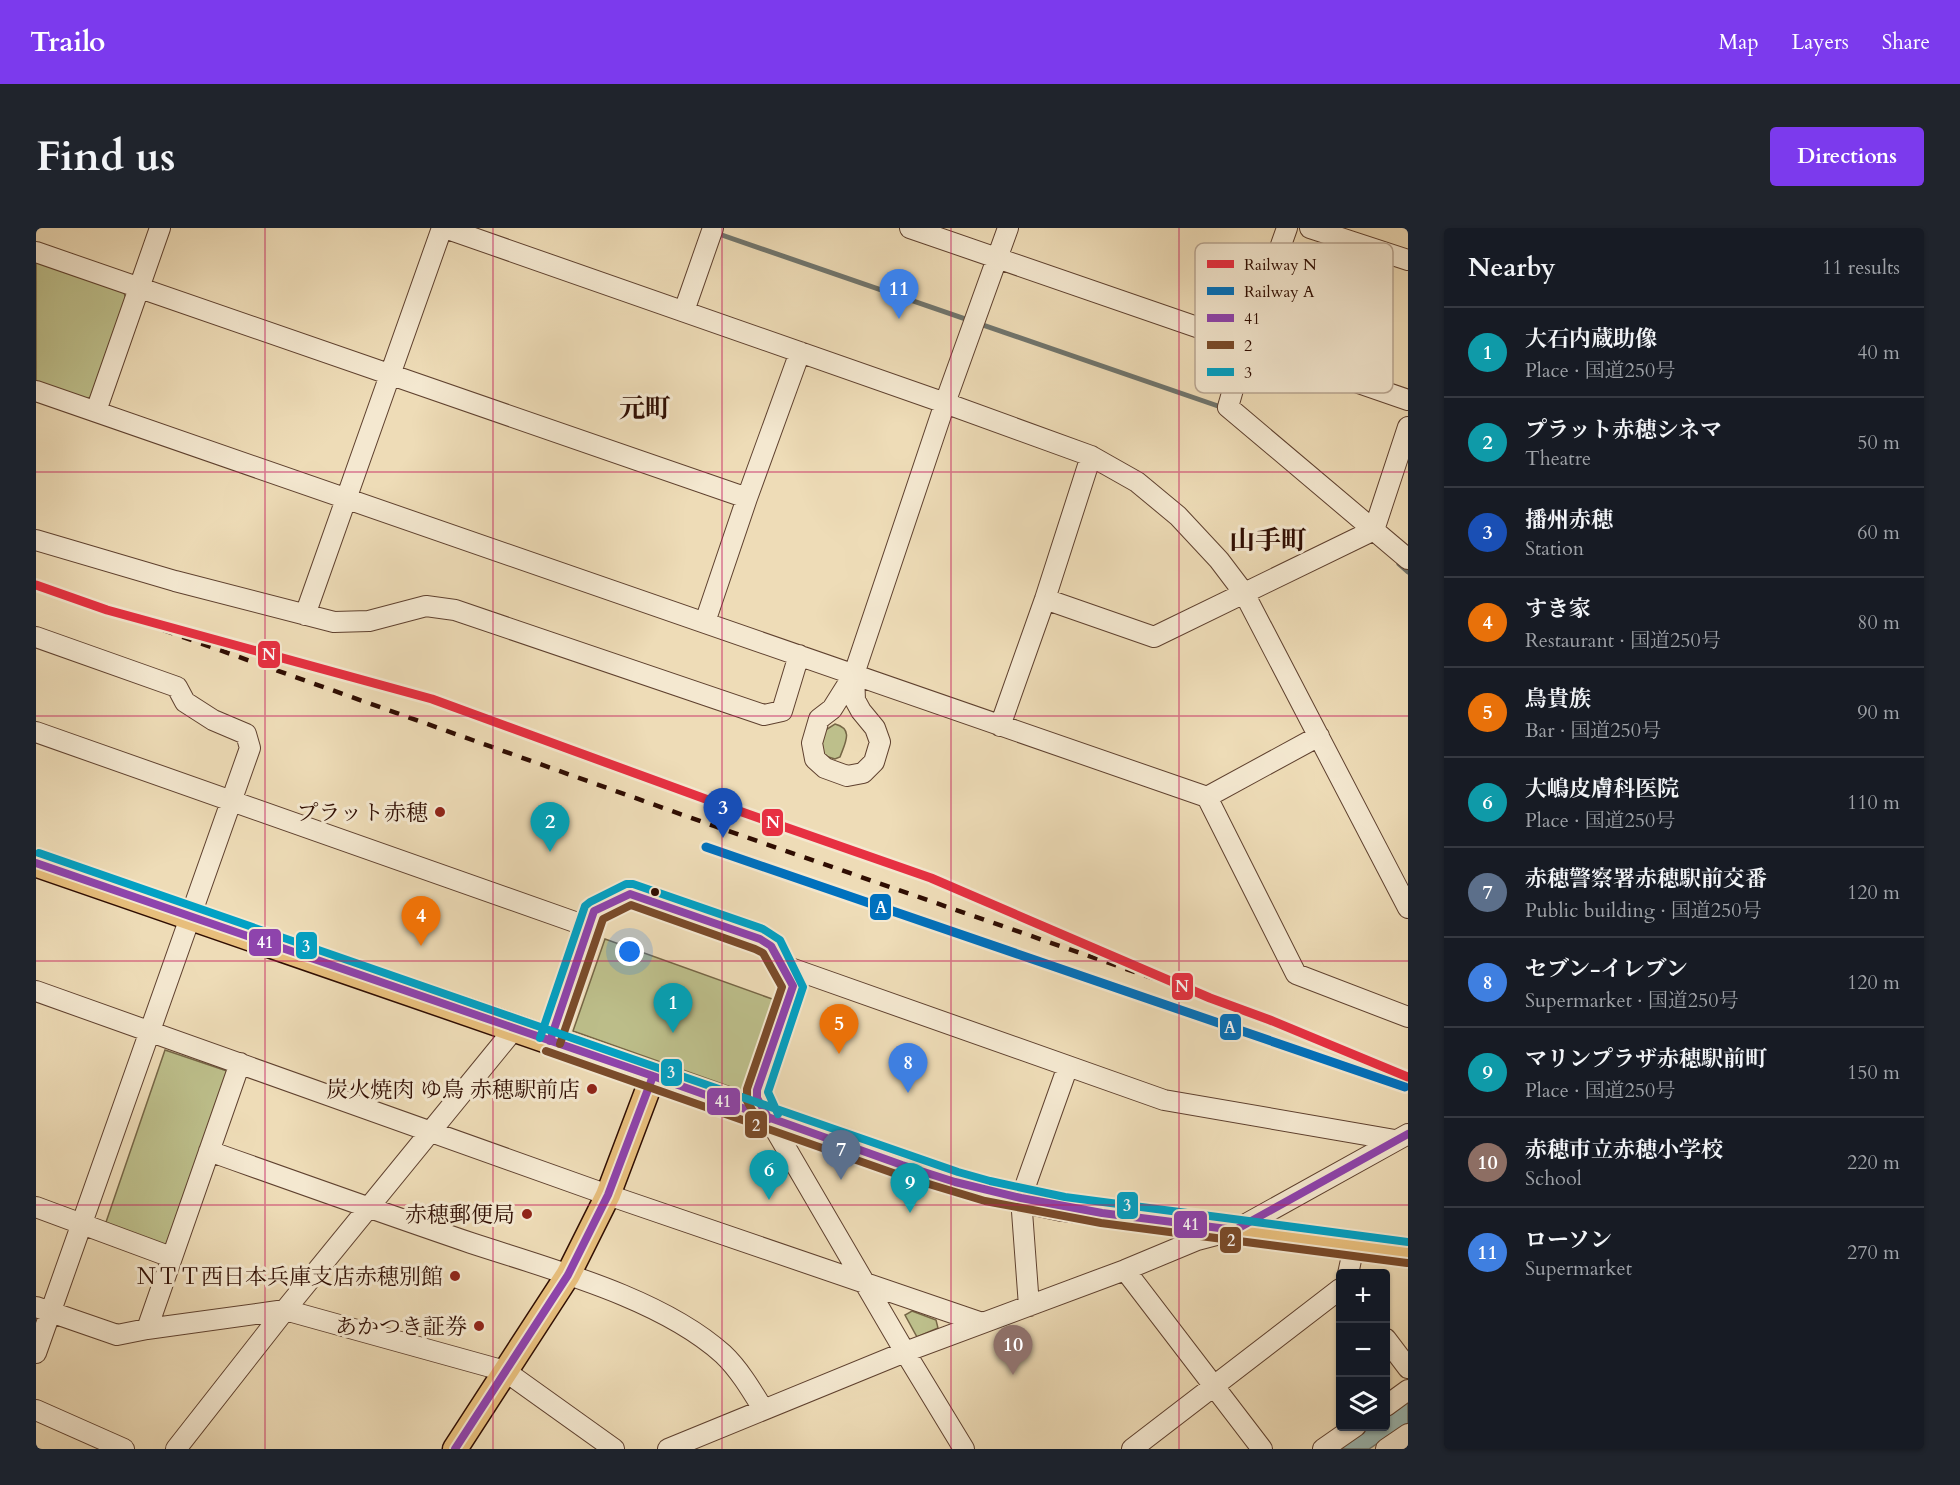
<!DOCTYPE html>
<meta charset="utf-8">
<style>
body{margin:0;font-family:Cardo,"Noto Serif JP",serif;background:#20242c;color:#f1f3f6}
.controls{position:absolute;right:18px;bottom:18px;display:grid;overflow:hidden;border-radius:6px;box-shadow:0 2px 4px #0004}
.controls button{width:54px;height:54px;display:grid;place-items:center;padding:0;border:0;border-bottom:2px solid #363941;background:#171b24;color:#f1f3f6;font:30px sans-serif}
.you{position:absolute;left:594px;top:724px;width:21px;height:21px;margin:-15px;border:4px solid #fff;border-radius:50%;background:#1a73e8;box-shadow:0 0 0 9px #1a73e833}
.badge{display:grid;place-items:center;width:39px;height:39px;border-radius:50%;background:#7c3aed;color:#fff;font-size:20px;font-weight:700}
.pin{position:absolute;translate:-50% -50px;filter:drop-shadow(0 2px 3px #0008)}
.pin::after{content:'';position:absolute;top:32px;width:21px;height:18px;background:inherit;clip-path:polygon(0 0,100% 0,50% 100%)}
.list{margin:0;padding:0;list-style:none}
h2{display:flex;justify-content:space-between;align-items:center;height:78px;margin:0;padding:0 24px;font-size:26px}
h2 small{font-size:20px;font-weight:400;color:#9ea1a6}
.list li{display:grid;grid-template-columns:39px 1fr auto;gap:18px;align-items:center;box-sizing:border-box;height:90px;padding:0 24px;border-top:2px solid #363941}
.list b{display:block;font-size:22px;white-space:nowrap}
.list p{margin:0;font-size:20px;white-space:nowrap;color:#9ea1a6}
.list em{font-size:20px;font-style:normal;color:#9ea1a6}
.icon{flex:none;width:33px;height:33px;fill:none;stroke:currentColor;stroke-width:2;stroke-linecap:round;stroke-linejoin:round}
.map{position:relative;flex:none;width:1372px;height:1221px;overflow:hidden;border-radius:6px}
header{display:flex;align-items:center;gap:36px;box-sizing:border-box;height:84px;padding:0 30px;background:#7c3aed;color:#fff}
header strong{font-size:28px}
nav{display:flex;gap:33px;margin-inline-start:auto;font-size:21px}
.intro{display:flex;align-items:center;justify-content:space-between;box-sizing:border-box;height:144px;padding:0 36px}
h1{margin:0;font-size:42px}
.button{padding:15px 27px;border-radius:6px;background:#7c3aed;color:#fff;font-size:21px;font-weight:700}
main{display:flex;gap:36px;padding:0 36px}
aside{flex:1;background:#171b24;border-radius:6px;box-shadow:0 2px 4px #0004}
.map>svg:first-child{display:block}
.green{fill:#bdbf8b;stroke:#766646;stroke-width:1.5}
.water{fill:#9bbab5;stroke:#70756d;stroke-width:1.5}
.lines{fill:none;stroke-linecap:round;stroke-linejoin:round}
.stream{stroke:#70756d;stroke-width:5}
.minor-casing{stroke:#5f412f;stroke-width:22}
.major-casing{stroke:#2f0d02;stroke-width:27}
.highway-casing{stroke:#2f0d02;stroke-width:30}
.minor{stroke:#f4e8d0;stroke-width:20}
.major{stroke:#e7be7c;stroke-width:24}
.highway{stroke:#e7be7c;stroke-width:27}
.rail{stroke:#2f0d02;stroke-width:4.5;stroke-dasharray:10 10;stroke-linecap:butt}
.bus-1-casing{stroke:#f4e8d0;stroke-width:12}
.bus-2-casing{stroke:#f4e8d0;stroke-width:12}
.bus-3-casing{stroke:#f4e8d0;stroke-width:12}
.bus-1{stroke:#8e44ad;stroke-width:8}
.bus-2{stroke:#7a4b2a;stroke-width:8}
.bus-3{stroke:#02a1c4;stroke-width:8}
.rail-1-casing{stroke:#f4e8d0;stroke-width:14}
.rail-2-casing{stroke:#f4e8d0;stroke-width:14}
.rail-1{stroke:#e73042;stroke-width:9}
.rail-2{stroke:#0071be;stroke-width:9}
.grid{fill:none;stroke:#c2185b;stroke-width:1.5;stroke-opacity:0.55}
.poi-dot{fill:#8f2418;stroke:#f4e8d0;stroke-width:2}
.bus-dot{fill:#2f0d02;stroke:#f4e8d0;stroke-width:2}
.labels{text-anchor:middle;stroke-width:6;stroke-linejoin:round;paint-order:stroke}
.poi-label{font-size:22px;fill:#2f0d02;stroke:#f4e8d0;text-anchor:end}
.quarter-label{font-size:26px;font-weight:bold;fill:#2f0d02;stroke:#f4e8d0}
.key{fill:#f4e8d0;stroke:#b9a692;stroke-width:1.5}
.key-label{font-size:16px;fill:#2f0d02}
.line-badge{stroke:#f4e8d0;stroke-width:2}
.badge-label{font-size:16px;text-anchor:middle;font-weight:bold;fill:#fff}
</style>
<header>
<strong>Trailo</strong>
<nav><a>Map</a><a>Layers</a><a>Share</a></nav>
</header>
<div class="intro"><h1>Find us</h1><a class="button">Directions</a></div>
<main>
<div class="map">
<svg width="1372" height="1221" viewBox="0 0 1372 1221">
<rect width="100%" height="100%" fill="#eedcb7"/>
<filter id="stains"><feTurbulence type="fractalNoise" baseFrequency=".00333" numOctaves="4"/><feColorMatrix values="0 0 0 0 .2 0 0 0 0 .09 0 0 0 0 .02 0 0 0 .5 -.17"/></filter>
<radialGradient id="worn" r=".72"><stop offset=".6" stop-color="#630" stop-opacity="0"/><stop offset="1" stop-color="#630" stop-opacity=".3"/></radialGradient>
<path class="green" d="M0,31L86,60L90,70L58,168L50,171L0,153Z
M799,496C818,501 809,515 804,529L799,531L789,528L785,523L788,503Z
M569,711L739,772L706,863L537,803Z
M129,822L191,843L193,849L128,1022L68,1000Z
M876,1083L900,1092L902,1100L881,1109L869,1087Z"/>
<path class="water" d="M1372,1171V1195L1333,1221H1301L1333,1199L1350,1198V1187Z"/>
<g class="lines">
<path class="stream" d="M680,5L1182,178L1186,182
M1363,336L1372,344"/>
<g class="minor-casing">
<path id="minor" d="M409,0L909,175L1055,228L1101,254L1142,288L1183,332L1208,365L1372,680
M874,0L1210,116L1192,179L1372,331
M1251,0L1210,116L1372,172
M1274,0L1372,32
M0,24L711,270
M648,83L677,0
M0,163L1171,569L1260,746L1372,789
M60,183L124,0
M0,312L139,353L298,394L333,393L390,378L419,382L728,487L746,483L763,427
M1009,371L1118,409L1338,302L1372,199
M269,387L406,0
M669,394L711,270L764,124
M0,409L141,459L149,474L177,492L210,506L214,520L0,1125
M818,446L819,472L825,483L839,500L844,514L838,534L827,545L811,548L789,540L779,531L776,515L783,491L796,481L818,446L909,175L972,0
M964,498L1009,371L1055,228
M0,504L553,699
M1171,569L1283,508
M746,737L1128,872L1359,912
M0,763L572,967L946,1095
M733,891L869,1124L928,1221
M173,923C260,954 347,985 435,1015C514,1041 625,1070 687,1126C703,1141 716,1163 727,1181
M0,979L135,1029
M1089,1042L1226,1221
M1312,1046L1318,1018
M993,1078L985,970L1032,838
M0,1079L81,1107L111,1101L249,1082L469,1143L578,1221
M111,1101L204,835
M1350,1111L1372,1140
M1350,1178L1372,1162
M0,1182L88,1221
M140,1221L249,1082L479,800
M632,1221L869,1124L1089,1042L1161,1012L1199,1002L1372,906
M1096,1221L1304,1061
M1287,1221L1320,1198
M1350,1221L1372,1206"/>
</g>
<g class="major-casing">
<path id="major" d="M419,1221L532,1047L572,967L617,848"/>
</g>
<g class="highway-casing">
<path id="highway" d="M0,635L617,848L733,891L919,954L951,963L1027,979L1372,1025"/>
</g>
<use href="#minor" class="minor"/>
<use href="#major" class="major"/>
<use href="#highway" class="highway"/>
<path class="rail" d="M71,382L678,598L1174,770"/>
<g class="bus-1-casing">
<path id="bus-1" d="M0,635L617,848L866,937L919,954L985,970L1066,985L1199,1002L1372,906
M514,813L558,683L594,666L724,711L735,718L757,758L721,862V870L733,891
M419,1221L532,1047L572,967L617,848"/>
</g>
<g class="bus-2-casing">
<path id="bus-2" d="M524,816L567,691L595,677L719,721L727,725L746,759L711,861V873L724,896
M510,823L863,947L949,973L1065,995L1371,1035"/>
</g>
<g class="bus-3-casing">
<path id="bus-3" d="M3,625L922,944L954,953L1029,969L1372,1014
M504,810L549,678L554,674L590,656H597L727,701L744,712L767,759L732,864L742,886"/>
</g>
<use href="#bus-1" class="bus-1"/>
<use href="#bus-2" class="bus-2"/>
<use href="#bus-3" class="bus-3"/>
<g class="rail-1-casing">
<path id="rail-1" d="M0,357L71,382L396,471L686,577L895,650L1174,770L1234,792L1372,849"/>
</g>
<g class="rail-2-casing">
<path id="rail-2" d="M670,619L1369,859"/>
</g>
<use href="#rail-1" class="rail-1"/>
<use href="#rail-2" class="rail-2"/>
</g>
<path class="grid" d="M229,0V1221M457,0V1221M686,0V1221M915,0V1221M1143,0V1221M0,244H1372M0,488H1372M0,733H1372M0,977H1372"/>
<g class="poi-dot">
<circle cx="404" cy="584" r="6"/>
<circle cx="556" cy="861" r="6"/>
<circle cx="491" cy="986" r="6"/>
<circle cx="419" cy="1048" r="6"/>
<circle cx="443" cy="1098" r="6"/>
</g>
<circle class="bus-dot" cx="619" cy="664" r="5"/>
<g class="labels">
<g class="poi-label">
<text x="392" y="592">プラット赤穂</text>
<text x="544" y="869">炭火焼肉 ゆ鳥 赤穂駅前店</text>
<text x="479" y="994">赤穂郵便局</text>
<text x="407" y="1056">ＮＴＴ西日本兵庫支店赤穂別館</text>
<text x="431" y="1106">あかつき証券</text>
</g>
<g class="quarter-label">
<text x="609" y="189">元町</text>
<text x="1232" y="321">山手町</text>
</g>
</g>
<rect x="1159" y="15" width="198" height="150" rx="9" class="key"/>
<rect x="1171" y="32" width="27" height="8" fill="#e73042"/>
<rect x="1171" y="59" width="27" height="8" fill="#0071be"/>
<rect x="1171" y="86" width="27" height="8" fill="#8e44ad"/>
<rect x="1171" y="113" width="27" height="8" fill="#7a4b2a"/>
<rect x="1171" y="140" width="27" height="8" fill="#02a1c4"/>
<g class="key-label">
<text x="1208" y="42">Railway N</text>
<text x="1208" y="69">Railway A</text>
<text x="1208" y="96">41</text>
<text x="1208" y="123">2</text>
<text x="1208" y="150">3</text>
</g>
<g class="line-badge">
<rect x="221" y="412" width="24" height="29" rx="6" fill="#e73042"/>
<rect x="725" y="580" width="23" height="29" rx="6" fill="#e73042"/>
<rect x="833" y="665" width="23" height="28" rx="6" fill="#0071be"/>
<rect x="212" y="700" width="34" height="29" rx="6" fill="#8e44ad"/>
<rect x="259" y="703" width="23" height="29" rx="6" fill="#02a1c4"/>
<rect x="1135" y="744" width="23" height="29" rx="6" fill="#e73042"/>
<rect x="1183" y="785" width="23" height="28" rx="6" fill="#0071be"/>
<rect x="624" y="830" width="23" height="29" rx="6" fill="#02a1c4"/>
<rect x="670" y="859" width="35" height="29" rx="6" fill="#8e44ad"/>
<rect x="708" y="882" width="24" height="29" rx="6" fill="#7a4b2a"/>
<rect x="1080" y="963" width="23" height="29" rx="6" fill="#02a1c4"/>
<rect x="1137" y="982" width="35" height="29" rx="6" fill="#8e44ad"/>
<rect x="1183" y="998" width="23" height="28" rx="6" fill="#7a4b2a"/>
</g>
<g class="badge-label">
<text x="233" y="432">N</text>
<text x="737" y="600">N</text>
<text x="845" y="685">A</text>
<text x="229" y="720">41</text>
<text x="270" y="724">3</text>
<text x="1146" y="764">N</text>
<text x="1194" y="805">A</text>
<text x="635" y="850">3</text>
<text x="687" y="879">41</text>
<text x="720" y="903">2</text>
<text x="1091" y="983">3</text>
<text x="1155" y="1002">41</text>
<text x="1195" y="1018">2</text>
</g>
<rect width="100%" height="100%" filter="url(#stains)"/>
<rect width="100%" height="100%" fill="url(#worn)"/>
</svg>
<div class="controls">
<button>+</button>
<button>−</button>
<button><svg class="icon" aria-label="layers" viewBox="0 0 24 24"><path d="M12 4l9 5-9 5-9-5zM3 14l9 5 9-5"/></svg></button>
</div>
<div class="you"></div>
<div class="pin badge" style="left:637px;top:805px;background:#0f9aa8">1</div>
<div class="pin badge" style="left:514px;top:624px;background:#0f9aa8">2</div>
<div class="pin badge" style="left:687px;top:610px;background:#1a4fb4">3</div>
<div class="pin badge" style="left:385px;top:718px;background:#e8710a">4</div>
<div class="pin badge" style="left:803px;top:826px;background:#e8710a">5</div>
<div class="pin badge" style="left:733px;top:972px;background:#0f9aa8">6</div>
<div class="pin badge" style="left:805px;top:952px;background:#5c6f8a">7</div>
<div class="pin badge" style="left:872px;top:865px;background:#3f7fe0">8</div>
<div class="pin badge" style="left:874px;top:985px;background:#0f9aa8">9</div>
<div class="pin badge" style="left:977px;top:1147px;background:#8d6e63">10</div>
<div class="pin badge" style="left:863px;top:91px;background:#3f7fe0">11</div>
</div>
<aside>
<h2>Nearby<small>11 results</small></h2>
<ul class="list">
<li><span class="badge" style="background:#0f9aa8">1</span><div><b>大石内蔵助像</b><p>Place · 国道250号</p></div><em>40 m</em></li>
<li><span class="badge" style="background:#0f9aa8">2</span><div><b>プラット赤穂シネマ</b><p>Theatre</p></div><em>50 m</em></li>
<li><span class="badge" style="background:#1a4fb4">3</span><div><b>播州赤穂</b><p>Station</p></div><em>60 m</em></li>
<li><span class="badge" style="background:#e8710a">4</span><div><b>すき家</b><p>Restaurant · 国道250号</p></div><em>80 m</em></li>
<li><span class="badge" style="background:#e8710a">5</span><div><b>鳥貴族</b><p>Bar · 国道250号</p></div><em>90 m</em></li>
<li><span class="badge" style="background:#0f9aa8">6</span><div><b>大嶋皮膚科医院</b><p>Place · 国道250号</p></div><em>110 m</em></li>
<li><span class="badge" style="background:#5c6f8a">7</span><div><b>赤穂警察署赤穂駅前交番</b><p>Public building · 国道250号</p></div><em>120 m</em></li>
<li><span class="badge" style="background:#3f7fe0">8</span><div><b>セブン-イレブン</b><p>Supermarket · 国道250号</p></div><em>120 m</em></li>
<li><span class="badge" style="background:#0f9aa8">9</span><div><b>マリンプラザ赤穂駅前町</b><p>Place · 国道250号</p></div><em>150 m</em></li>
<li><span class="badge" style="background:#8d6e63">10</span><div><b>赤穂市立赤穂小学校</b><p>School</p></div><em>220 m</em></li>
<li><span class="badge" style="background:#3f7fe0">11</span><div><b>ローソン</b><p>Supermarket</p></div><em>270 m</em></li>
</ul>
</aside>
</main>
